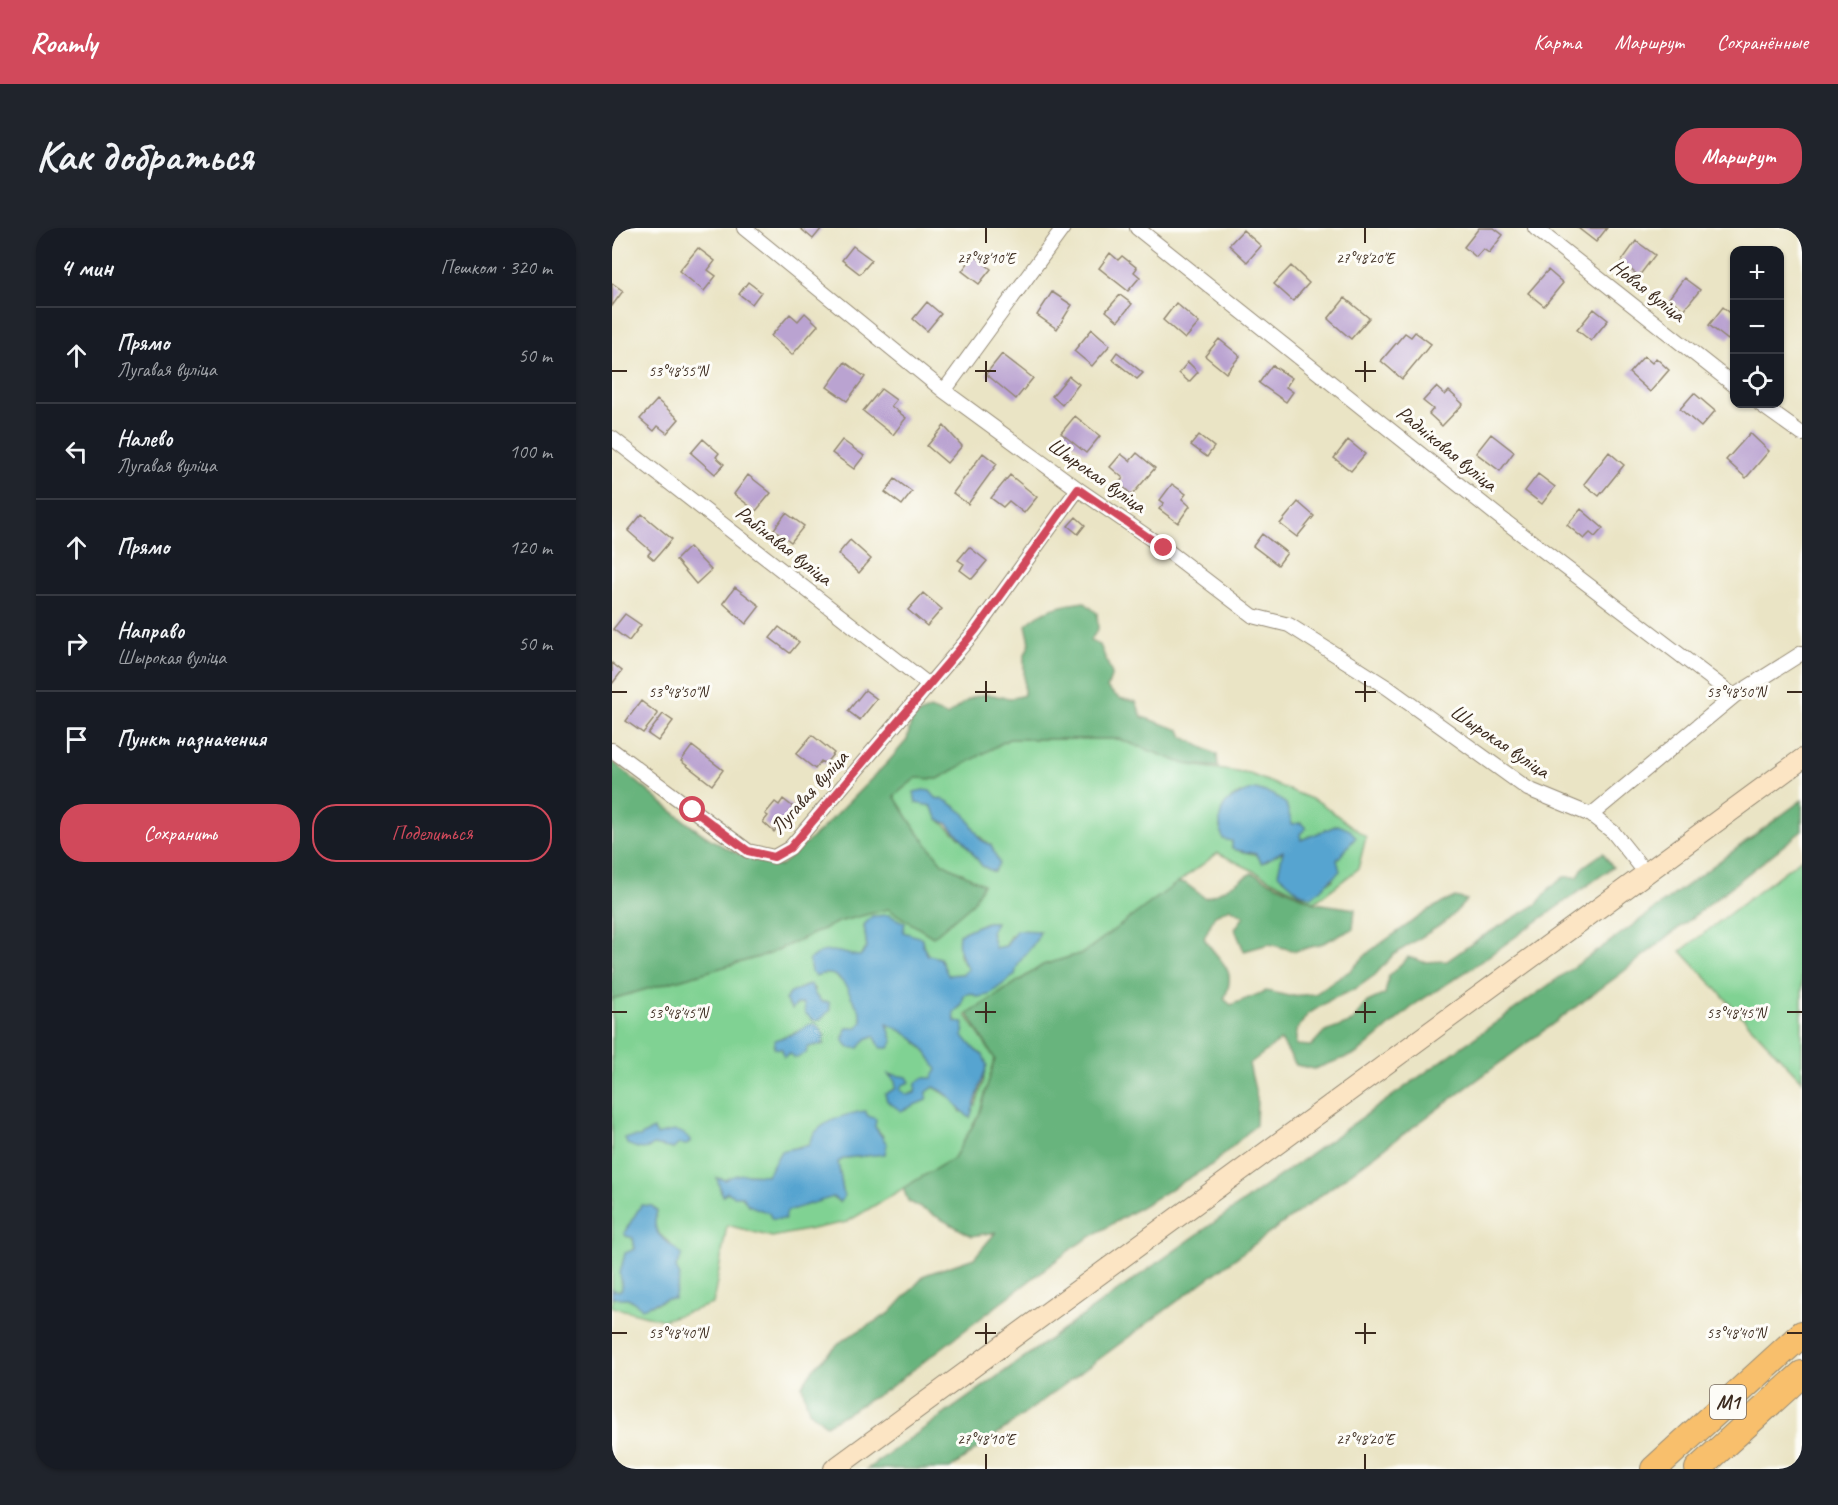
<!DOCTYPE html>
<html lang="ru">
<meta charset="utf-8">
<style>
body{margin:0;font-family:Caveat,sans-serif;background:#20242c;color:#f1f3f6}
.controls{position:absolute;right:18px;top:18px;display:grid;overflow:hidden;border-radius:12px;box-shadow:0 2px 4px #0004}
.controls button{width:54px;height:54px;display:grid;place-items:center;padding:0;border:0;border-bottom:2px solid #363941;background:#171b24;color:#f1f3f6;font:30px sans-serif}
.stop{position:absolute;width:18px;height:18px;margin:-14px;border:4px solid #d1495b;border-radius:50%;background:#fff}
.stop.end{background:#d1495b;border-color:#fff;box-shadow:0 2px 6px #0008}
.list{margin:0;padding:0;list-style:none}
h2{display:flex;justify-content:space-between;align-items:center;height:78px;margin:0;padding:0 24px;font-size:26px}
h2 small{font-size:20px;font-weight:400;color:#9ea1a6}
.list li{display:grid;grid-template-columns:39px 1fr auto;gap:18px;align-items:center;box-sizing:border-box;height:96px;padding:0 24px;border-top:2px solid #363941}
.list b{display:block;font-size:22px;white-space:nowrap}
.list p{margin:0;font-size:20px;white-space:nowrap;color:#9ea1a6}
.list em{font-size:20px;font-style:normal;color:#9ea1a6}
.actions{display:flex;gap:12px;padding:18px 24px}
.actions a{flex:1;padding:14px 0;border:2px solid #d1495b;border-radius:24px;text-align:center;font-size:21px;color:#d1495b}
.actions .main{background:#d1495b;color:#fff}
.icon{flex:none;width:33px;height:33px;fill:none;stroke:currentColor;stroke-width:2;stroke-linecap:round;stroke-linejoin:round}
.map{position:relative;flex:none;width:1190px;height:1241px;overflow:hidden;border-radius:24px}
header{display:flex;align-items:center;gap:36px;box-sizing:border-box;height:84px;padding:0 30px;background:#d1495b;color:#fff}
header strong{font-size:28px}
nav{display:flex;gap:33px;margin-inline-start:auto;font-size:21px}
.intro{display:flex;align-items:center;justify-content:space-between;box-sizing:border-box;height:144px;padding:0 36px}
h1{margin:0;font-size:42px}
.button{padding:15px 27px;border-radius:24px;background:#d1495b;color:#fff;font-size:21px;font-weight:700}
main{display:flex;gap:36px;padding:0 36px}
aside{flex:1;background:#171b24;border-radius:24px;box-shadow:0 2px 4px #0004}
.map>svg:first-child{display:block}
.green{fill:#80d293;stroke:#5e7e58;stroke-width:1.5;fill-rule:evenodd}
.forest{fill:#68b47d;stroke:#526f4e;stroke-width:1.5}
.water{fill:#57a4d0;stroke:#496777;stroke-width:1.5}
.building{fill:#baa3d1}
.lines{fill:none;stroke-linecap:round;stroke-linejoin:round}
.street-casing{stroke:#928772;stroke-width:16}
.secondary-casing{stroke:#928772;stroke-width:22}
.highway-casing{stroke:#928772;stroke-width:28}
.street{stroke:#fff;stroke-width:14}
.secondary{stroke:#fce5c4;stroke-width:20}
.highway{stroke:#f8bf6c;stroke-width:26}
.route{stroke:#d1495b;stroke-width:8}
.ticks{fill:none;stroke:#3b2a1e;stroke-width:2}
.labels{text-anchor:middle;stroke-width:6;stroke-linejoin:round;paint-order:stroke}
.shield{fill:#fdfcf7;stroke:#75695f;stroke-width:1.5}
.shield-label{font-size:20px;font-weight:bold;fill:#3b2a1e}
.street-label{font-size:21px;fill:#3b2a1e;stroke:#fdfcf7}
.ticks-label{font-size:15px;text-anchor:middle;fill:#3b2a1e;stroke:#fdfcf7;stroke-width:6;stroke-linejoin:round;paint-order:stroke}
</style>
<header>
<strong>Roamly</strong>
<nav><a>Карта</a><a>Маршрут</a><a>Сохранённые</a></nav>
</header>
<div class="intro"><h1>Как добраться</h1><a class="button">Маршрут</a></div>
<main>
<aside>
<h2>4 мин<small>Пешком · 320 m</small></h2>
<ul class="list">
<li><svg class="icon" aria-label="ahead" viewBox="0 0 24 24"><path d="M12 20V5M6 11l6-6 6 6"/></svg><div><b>Прямо</b><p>Лугавая вуліца</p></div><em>50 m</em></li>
<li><svg class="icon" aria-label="left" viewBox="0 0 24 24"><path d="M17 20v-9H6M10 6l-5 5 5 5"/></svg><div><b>Налево</b><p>Лугавая вуліца</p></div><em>100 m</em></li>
<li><svg class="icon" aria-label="ahead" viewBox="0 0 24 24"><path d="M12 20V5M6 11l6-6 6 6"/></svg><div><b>Прямо</b></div><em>120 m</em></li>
<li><svg class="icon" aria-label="right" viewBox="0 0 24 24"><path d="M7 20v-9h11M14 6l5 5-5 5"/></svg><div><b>Направо</b><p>Шырокая вуліца</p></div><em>50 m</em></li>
<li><svg class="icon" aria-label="arrive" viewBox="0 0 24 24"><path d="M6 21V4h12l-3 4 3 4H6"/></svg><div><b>Пункт назначения</b></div></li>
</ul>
<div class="actions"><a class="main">Сохранить</a><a>Поделиться</a></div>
</aside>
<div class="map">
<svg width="1190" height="1241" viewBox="0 0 1190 1241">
<rect width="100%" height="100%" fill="#fdfcf7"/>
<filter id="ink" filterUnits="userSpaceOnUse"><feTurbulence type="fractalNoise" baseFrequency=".0167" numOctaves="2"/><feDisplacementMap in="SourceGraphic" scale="12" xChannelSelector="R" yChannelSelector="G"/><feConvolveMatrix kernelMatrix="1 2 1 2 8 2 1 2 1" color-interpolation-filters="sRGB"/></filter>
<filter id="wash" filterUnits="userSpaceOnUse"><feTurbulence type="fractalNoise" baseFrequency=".008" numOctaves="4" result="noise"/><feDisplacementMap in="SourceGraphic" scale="24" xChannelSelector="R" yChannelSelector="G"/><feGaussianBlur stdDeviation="1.35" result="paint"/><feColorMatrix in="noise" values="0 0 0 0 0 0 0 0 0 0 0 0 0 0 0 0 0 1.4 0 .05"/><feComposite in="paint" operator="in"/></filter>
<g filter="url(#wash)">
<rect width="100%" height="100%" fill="#eae4c5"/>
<path class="green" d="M397,511H507L573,536L638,546L707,574L754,609L746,641L703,674L606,625L471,725L431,737L354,787L383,831L367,887L342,930L235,994L160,1009L115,997L101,1076L51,1092L0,1079V1070H16C29,1082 40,1078 54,1071L64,1039L59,1016C45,1005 39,1002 45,983L21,1010L23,1022L10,1061L6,1064L0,1061V771L157,726L226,694L371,656L330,635L304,602L282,568L304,550L326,551ZM628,565L674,576L676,588L689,612L726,597L721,652L709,658L672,623L657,630L620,621V613L608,601C609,583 611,574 628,565ZM324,570C360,579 354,604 379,617L382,644L370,638L352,613L326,591L319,578L311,575ZM375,694H384L379,704L383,720L394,718L398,708L428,703L403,740L402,747L376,767L359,765L352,767L350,777L342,784C343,802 356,819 371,827L372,852L364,877L349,884L343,872L322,859L315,864L314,872L289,882L283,853L277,847L290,857L288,862L295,867C308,863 319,853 326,842C312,818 299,806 275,795L277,804L254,810L234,800H245L250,794L248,780L239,768L237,760L221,745L199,744L200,737L232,726L247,729L255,720L252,697L310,710L311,718L316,727L328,730L335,747L352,746L356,741L347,728V706ZM194,758L202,760L203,767L210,774L185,776L178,765ZM205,797L213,808L210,812L212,816L196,819L194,825L172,823L163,812C179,807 189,800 205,797ZM263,899L271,908L260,927L233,930L226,934L232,969L227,974L221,969C190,972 155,1001 130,968C117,968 113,960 106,950L113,952L134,946L155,947L186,919Z
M1190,630V853L1069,723Z"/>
<path class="forest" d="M472,374L485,385L486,401L478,413L488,417L500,446L495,460L507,470L524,474L530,489L568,502L571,509L605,527L606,539L573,536L507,511H397L326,551L304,550L282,568L304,602L330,635L371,656L361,675L321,709L276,681L226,694L157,726L0,771V533C49,572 103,630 168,638L209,602L276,534L295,512L300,490L318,481L335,488C348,477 362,464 381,467C395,470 398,472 412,467V429L418,415L414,397C430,381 449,377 472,374Z
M1190,572V603L1007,747L338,1241H255L1017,700Z
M991,625L1001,639L857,742L806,774L746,825L702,841L684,837L669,812L637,836L645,870L644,897L601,936L463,1018L276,1161L214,1197L197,1183L190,1158L202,1140L231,1112L278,1085L313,1047L362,1030L384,1004L360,1008L296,973L291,960L342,930L367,887L383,831L356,786L431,737L471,725L565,655H573L593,670C611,665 623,654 640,645L703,675L743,681L741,701L707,717L683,723L657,716L632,723L623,701L632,688L618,680L603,687L592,710C607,735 627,739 612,771L619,777L654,763L677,768L703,766L739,742L758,723L820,680L843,669L855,672L835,693L781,727L763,747L743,761L720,771L696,786L684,803V817L699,818L711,805L740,794L755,774L773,766L777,748L796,729L812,734L835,733L868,710L925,676L938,660L952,649H966L971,639Z"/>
<path class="water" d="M644,561L662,567L674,576L680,596L689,595L694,600L688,606L689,612L726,597L738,602L744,609L725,632L728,643L700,669L688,665L666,646L671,623L650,635L644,626L620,621V613L611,611C601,579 615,568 644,561Z
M311,562L318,563L324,570L335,573L353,586L369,612L379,617L387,635L382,644L370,638L352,613L336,596L326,591L319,578L304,575L302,564Z
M277,687L293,695L291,704L310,710L311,718L316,727L328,730L336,747L351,746L356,741C348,728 345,722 347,706L375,694H384L379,704L383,720L394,718L404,702L428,703C424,720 404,730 403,747L376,767L366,769L359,765L352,767L350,777L342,784L343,794L352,795L351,808L364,823L371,827L375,837L358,890C344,880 340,866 322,859L315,864L314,872L289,883L275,873L273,866L284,860L283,853L276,846L295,849L298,854L290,857L288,862L295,867L303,865L304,855L311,850H320L325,842C313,818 300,806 275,796L281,814L277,820H269L262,808L254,811L247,820H237L231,812L234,800H245L250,794C248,777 244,780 239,768C231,751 223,741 203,748L199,744L197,732C212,716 228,726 248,728L255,720L252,697L260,688Z
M199,756L203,767L210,774H217L218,782L208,792H201L193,785L192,776H185L180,781L173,772L178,765Z
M197,796L205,797L213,808L210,812L212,816L196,819L194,825L183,830L178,825L172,829L170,821L162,820L163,812L186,804Z
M253,883L256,888L264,891L263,899L275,916L273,926L233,930L226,934L232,969L228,974L221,969L175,983L173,991H160L157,985L136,977L130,968H122L115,964L110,968L105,950L113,952C127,943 139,947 155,947L169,923L197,917C201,895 233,886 253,883Z
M41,901L45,907C59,903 69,899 79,913L75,917L67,916L61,921L42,917C32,924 25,920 15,916L13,910L28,909Z
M29,977L40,978L45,983C37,1009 54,1010 70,1027L64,1039L68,1049L62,1071H54L30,1080L16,1070H0V1061L6,1063L10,1061L8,1045L13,1025L23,1021L21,1010L14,1008L12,1005Z"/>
<g id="blocks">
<path class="building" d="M188,0H210L201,11Z
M867,0H882L891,7L877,25L871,21L864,29L852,19Z
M966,0H995L984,14Z
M631,2L649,18L635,34L617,17Z
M1024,13L1043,27L1027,48L1009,34Z
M241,18L260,32L248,46L230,32Z
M86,20L103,33L96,42L104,48L92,63L67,43Z
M498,25L506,32L510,28L525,40L522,44L528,49L516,63L487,40Z
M362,27L379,41L367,56L350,43Z
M679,38L697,55L681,73L662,56Z
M936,42L951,55L932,78L916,65Z
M1072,50L1088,62L1072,82L1057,70Z
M136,54L149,64L140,76L127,66Z
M0,55L11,63L0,78Z
M440,64L460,77L445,101L425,87Z
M508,67L520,76L506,93L494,83Z
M733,70L757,90L739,111L716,91Z
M315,74L329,86L315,103L301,91Z
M564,75L587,95L573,111L551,92Z
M1111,79L1122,88V104L1116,112L1097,97Z
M982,81L996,92L979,113L965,102Z
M193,85L206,97L180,127L159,108L178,86L186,93Z
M480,101L498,117L480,138L462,123Z
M803,104L819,116L790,151L769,133L793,105L799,109Z
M607,111L628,128L614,145L593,128Z
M505,124L531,145L525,151L500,131Z
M390,126L421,150L404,171L374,146Z
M1032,128L1040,135L1044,130L1057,142L1038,164L1017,145Z
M233,134L253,149L235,173L215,159Z
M576,134L586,144L577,154L567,145Z
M660,137L680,150L674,159L681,164L674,174L647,155Z
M457,148L467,156L450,177L440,168Z
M824,159L833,167L837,163L851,176L830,198L817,186L821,181L811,173Z
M269,161L284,172L279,178L294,190L281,207L251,183Z
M1082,165L1103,183L1089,199L1068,181Z
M45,172L67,191L55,205L46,198L42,203L28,191Z
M463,188L488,208L474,225L449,205Z
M332,198L350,218L335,235L315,218Z
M1138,205L1157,223L1134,250L1114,232Z
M879,206L902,224L888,243L864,225Z
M587,207L602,219L595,229L579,217Z
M91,211L107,225L104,229L112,236L103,246L79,225Z
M230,212L252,228L242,241L220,225Z
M736,212L753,226L739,243L722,230Z
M997,224L1012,237L987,268L972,256Z
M371,225L385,236L356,276L341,265Z
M525,225L543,240L520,267L507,255L511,250L498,239L509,226L518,233Z
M926,246L943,259L930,276L913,263Z
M136,247L159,265L144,283L122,266Z
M398,247L425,269L412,285L397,273L391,279L379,270Z
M283,251L300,264L290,277L273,264Z
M560,256L574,266L570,271L578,278L566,295L547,281L552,275L548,272Z
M686,274L702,288L685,309L668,296Z
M969,281L991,300L983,309L978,305L972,311L955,297Z
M174,285L192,298L179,314L162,301Z
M30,286L60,311L42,332L36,327L39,323L16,303Z
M464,289L473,297L466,306L456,298Z
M650,306L675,325L666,337L641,318Z
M238,312L259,331L247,345L226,326Z
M77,319L99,342L84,356L64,332Z
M357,319L375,333L360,351L348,342L352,336L346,332Z
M123,359L148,378L134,396L111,375Z
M311,365L330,381L315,398L296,382Z
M13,386L29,397L17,413L1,401Z
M167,399L187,414L178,425L158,410Z
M0,435L10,443L0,456Z
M253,462L265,471L248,492L236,483Z
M29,473L46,486L31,505L14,493Z
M51,486L61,493L46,513L36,506Z
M200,507L222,525L213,536L209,533L203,541L184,526Z
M80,518L111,542L100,557L69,533Z
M171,571L181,579L178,584L181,587L170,600L167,597L162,604L151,594L156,588L153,586L163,574L167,577Z"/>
</g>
</g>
<g filter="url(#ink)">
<use href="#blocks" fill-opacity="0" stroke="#928772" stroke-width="1.5"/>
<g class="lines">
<g class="street-casing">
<path id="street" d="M132,0L332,163L466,261L552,320L641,388L677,397L776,460L916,561L979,587L1001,604L1034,645
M525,0L886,288L1122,468
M923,0L1122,157
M332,163L451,0
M1148,176L1190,206
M0,210L317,457
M0,522L136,623L162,629L178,620L363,403L466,261
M979,587L1122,468L1190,425"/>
</g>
<g class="secondary-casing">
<path id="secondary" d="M222,1241L1190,531"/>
</g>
<g class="highway-casing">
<path id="highway" d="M1042,1241L1190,1106
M1086,1241L1190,1146"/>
</g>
<use href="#street" class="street"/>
<use href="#secondary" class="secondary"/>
<use href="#highway" class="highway"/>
</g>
</g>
<g class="lines" filter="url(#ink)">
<path class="route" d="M81,582L136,623L162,629L178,620L363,403L466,261L552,320"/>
</g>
<path class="ticks" d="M374,0V15M753,0V15M374,133V154M753,133V154M0,143H15M363,143H384M743,143H764M374,453V474M753,453V474M0,464H15M363,464H384M743,464H764M1175,464H1190M374,774V795M753,774V795M0,784H15M363,784H384M743,784H764M1175,784H1190M374,1095V1116M753,1095V1116M0,1105H15M363,1105H384M743,1105H764M1175,1105H1190M374,1226V1241M753,1226V1241"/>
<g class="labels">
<rect class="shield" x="1098" y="1157" width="36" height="34" rx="4.5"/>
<g class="shield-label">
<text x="1116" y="1181">М1</text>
</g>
<g class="street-label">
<text transform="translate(1036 62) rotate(38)" y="7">Новая вуліца</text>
<text transform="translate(835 220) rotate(39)" y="7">Радніковая вуліца</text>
<text transform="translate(485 247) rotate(35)" y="7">Шырокая вуліца</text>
<text transform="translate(172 317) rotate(38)" y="7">Рабінавая вуліца</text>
<text transform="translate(888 513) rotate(34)" y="7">Шырокая вуліца</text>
<text transform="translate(197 564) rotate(-48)" y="7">Лугавая вуліца</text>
</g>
</g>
<g class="ticks-label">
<text x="374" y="35">27°48'10"E</text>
<text x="753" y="35">27°48'20"E</text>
<text x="66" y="148">53°48'55"N</text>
<text x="66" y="469">53°48'50"N</text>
<text x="1124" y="469">53°48'50"N</text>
<text x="66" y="790">53°48'45"N</text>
<text x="1124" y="790">53°48'45"N</text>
<text x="66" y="1110">53°48'40"N</text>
<text x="1124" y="1110">53°48'40"N</text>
<text x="374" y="1216">27°48'10"E</text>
<text x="753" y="1216">27°48'20"E</text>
</g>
</svg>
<div class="controls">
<button>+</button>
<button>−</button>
<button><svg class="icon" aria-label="locate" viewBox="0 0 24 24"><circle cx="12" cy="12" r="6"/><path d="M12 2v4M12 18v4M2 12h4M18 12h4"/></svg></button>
</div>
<div class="stop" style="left:81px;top:582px"></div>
<div class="stop end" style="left:552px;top:320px"></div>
</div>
</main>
